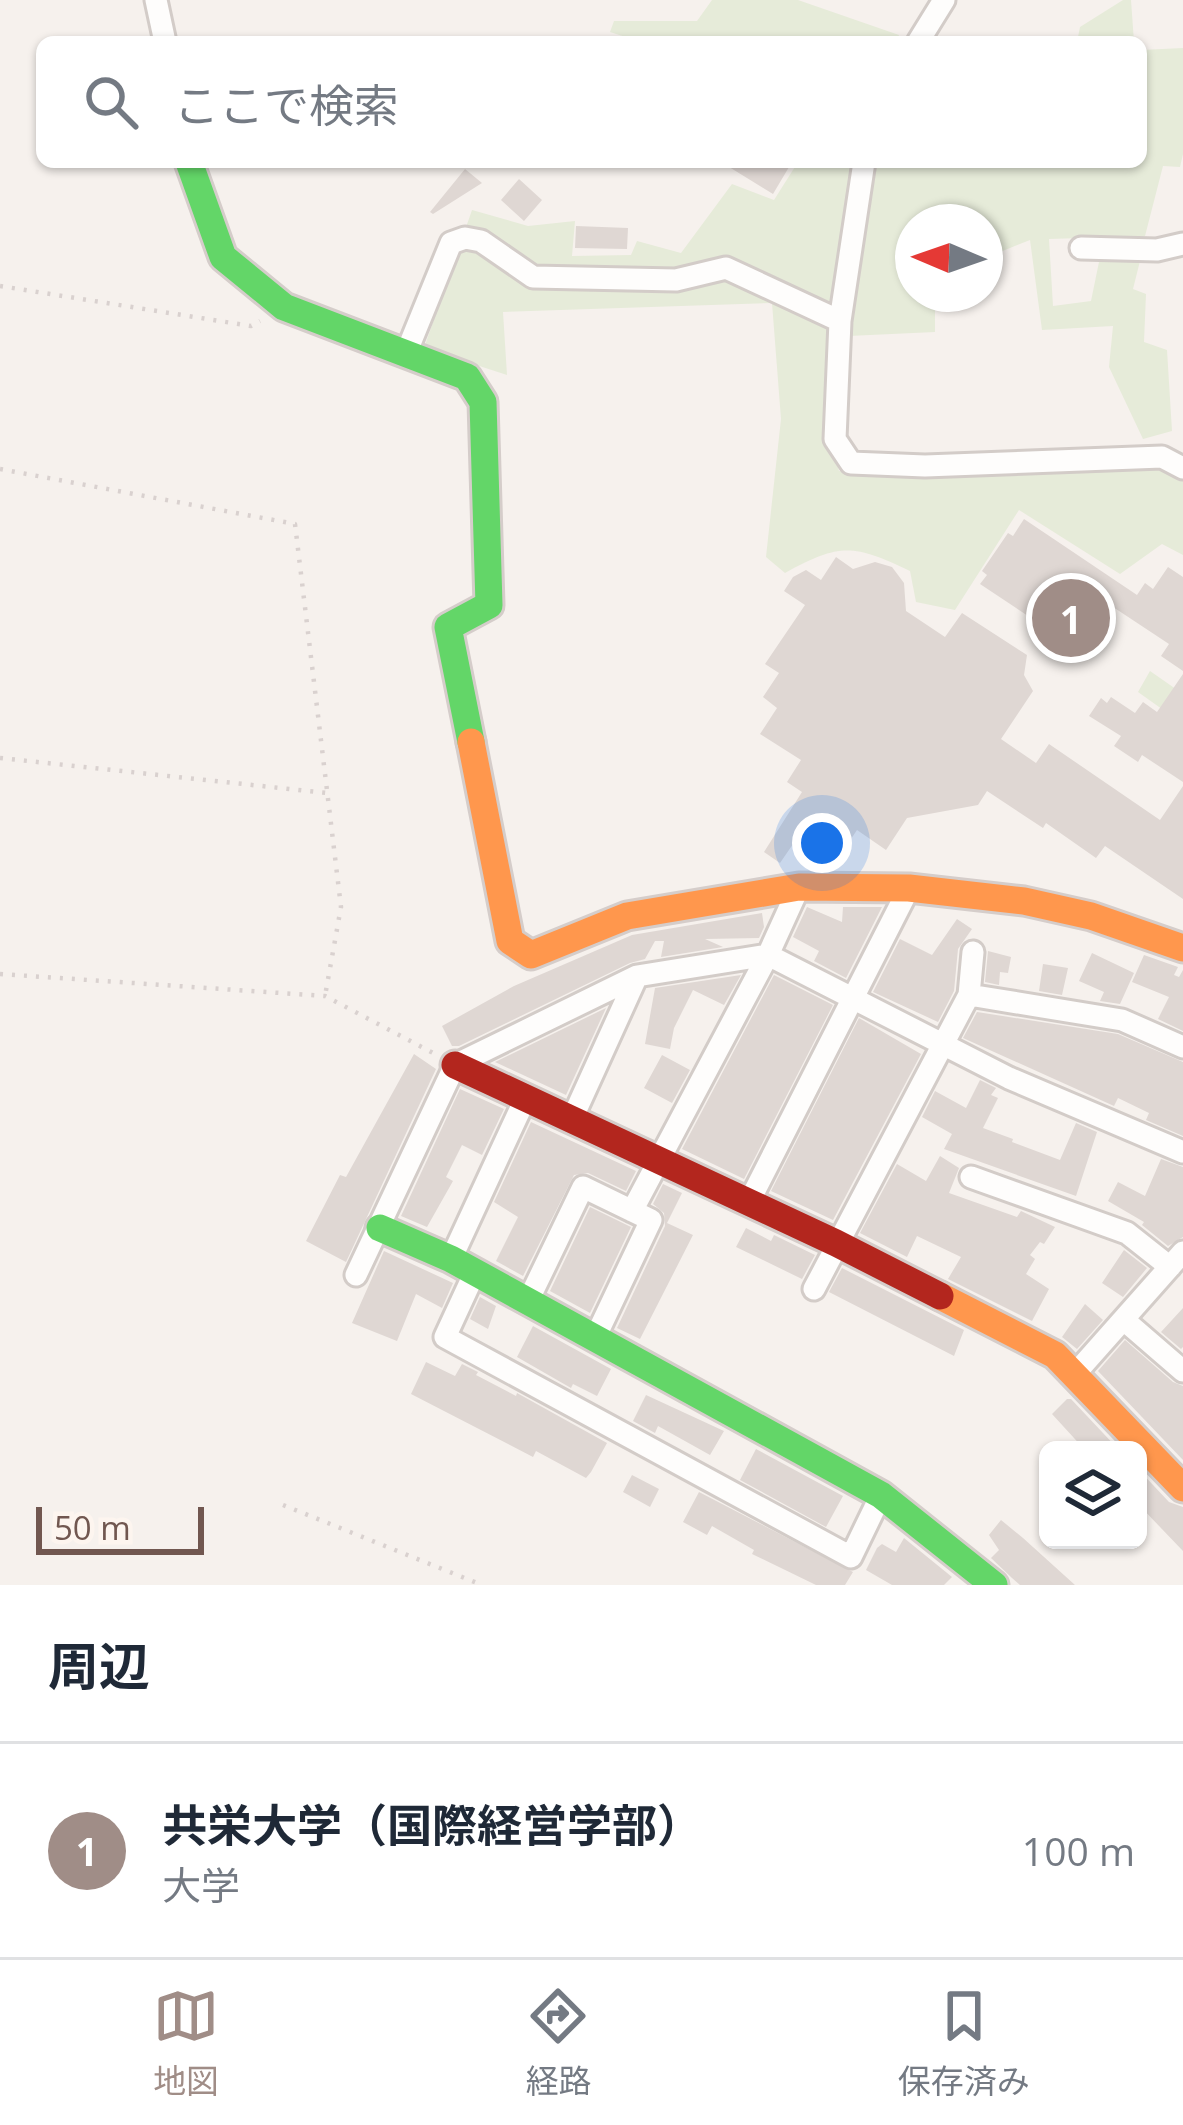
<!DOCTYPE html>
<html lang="ja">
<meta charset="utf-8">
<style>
body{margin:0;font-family:"Open Sans","Noto Sans JP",sans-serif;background:#f2f2f3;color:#1f2937}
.controls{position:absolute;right:36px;bottom:36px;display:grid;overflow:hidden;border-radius:18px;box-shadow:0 3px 9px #0004}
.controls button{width:108px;height:108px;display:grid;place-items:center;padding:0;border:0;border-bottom:3px solid #e0e1e3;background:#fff;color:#1f2937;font:60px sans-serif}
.compass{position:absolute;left:895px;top:204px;width:108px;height:108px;border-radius:50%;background:#fff;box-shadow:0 3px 9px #0004;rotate:272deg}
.scale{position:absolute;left:36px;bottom:30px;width:168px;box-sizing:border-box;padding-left:12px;border:6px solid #715750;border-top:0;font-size:33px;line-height:42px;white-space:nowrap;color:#715750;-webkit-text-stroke:9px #fdf5ef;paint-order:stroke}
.you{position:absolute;left:822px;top:843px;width:42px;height:42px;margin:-30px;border:9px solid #fff;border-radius:50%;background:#1a73e8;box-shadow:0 0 0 18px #1a73e833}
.badge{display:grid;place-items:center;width:78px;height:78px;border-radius:50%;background:#a08d87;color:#fff;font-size:39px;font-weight:700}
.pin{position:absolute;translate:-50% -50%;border:6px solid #fff;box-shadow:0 3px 12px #0006}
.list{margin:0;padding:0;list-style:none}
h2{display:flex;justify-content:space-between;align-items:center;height:156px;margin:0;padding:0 48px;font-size:51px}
h2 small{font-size:39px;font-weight:400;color:#747a83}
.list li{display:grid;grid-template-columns:78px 1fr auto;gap:36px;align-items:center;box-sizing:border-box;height:216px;padding:0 48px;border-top:3px solid #e0e1e3}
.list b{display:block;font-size:45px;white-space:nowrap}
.list p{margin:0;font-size:39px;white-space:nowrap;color:#747a83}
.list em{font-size:39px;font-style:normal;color:#747a83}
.icon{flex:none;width:66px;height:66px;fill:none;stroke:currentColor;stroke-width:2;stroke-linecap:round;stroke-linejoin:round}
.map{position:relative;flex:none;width:1183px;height:1585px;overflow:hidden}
.search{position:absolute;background:#fff;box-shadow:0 3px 9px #0004;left:36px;right:36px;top:36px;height:132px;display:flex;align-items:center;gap:30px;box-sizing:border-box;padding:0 42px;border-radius:18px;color:#747a83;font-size:45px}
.sheet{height:372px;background:#fff}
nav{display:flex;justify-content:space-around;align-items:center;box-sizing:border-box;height:168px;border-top:3px solid #e0e1e3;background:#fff;font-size:33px;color:#747a83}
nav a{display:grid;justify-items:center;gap:6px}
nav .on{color:#a08d87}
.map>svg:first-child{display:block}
.green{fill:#e6ebd9}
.building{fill:#dfd7d3}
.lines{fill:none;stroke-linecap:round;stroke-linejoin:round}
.street-casing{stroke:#d3ccc8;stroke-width:27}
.fast-casing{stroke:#d5cdca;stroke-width:33}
.slow-casing{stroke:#d5cdca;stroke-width:33}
.jam-casing{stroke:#d5cdca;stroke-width:33}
.path{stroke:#d9d1cf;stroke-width:4.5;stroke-dasharray:3 9;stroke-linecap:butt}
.street{stroke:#fefdfc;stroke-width:21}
.fast{stroke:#63d668;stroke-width:27}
.slow{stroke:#ff974d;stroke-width:27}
.jam{stroke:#b3261e;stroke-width:27}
</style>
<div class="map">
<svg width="1183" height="1585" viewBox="0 0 1183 1585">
<rect width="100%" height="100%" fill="#f6f1ed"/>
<path class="green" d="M712,0H798L899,35L896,42H641L610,32L614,21H697Z
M1123,0H1131L1134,42H1077L1080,27Z
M1183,48V154L1180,167L1163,166L1145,236L1049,239L1053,306L1091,301L1100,257H1141L1133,289L1146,294L1144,342L1167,350L1172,431L1143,439L1109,367L1113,326L1042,330L1030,240L985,258V222H913V294H946L935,298V332L827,337L824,412L839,471L1165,468L1183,456V555L1162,544L1120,574L1019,510L955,610L916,602L910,571C853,544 840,543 785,573L766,557L781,419L772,303L503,312L507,375L424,348L472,210L528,226L575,221L572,256L631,255L637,241L681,253L732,184L774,200L798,162H1141V50Z
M1150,671L1183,694V724L1138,692Z"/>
<path class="building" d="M721,162H792L773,194Z
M465,169L482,183L433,214L430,212Z
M519,179L542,200L524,221L501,200Z
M576,226L628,228L627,249L575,248Z
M1024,519L1137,595L1145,583L1153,589L1168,567L1183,577V671L1161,656L1169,644L1107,603L1095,622L1085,625L1078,635L1074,632L1067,642L980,584L987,575L982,571L1008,533L1013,536Z
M836,557L853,569L875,562L892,567L904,583L906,611L945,637L962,613L1027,655L1024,675L1033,691L1001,739L1036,763L1049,744L1160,820L1183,786V899L1105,846L1096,858L1046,823L1043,828L987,791L978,805L907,818L886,850L857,830L849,842L811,818L780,863L764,852L802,792L787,782L801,760L760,734L777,708L763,697L779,673L765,664L805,605L784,591L793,577L806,570L821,580Z
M1183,674V782L1142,755L1138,762L1114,746L1121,736L1089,716L1101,698L1107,703L1111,697L1135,713L1143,702L1157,712Z
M807,907L842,922L843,907H882L846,978L814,961L819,951L793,937Z
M762,913L764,927L759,938L705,939L723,947L661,957L664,941H655L645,959L630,963L459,1046H452L442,1026L514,986L632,935Z
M957,919L972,929L958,949L954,991L938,1022L873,992L900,939L932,955Z
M988,951L1011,957L1008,973L1000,972L999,985L985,982Z
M1092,953L1134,973L1120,1004L1100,1001L1104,992L1079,981Z
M1144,955L1178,967L1174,975L1179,977L1183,970V1031L1158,1019L1169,997L1132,982Z
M1043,964L1068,968L1062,995L1039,991Z
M741,975L724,1005L693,990L674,1028L670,1049L645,1044L655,988Z
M774,975L833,1005L744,1179L682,1149Z
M606,1008L566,1095L495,1062Z
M977,1012L1118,1034L1183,1062V1136L1146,1120L1149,1113L1118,1098L1114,1106L963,1038Z
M859,1018L921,1054L833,1220L771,1191Z
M414,1054L436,1069L346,1262L306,1241L340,1175L346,1177Z
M662,1055L690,1070L672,1103L644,1088Z
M980,1080L996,1088L991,1095L998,1098L983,1128L1013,1139L1012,1142L1060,1160L1076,1123L1097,1132L1076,1196L944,1149L952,1134L922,1117L935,1091L966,1108Z
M460,1089L504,1109L482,1155L462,1145L446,1177L453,1181L427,1227L401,1216Z
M531,1122L636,1171L626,1191L588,1173L574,1175L523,1276L496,1261L518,1217L494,1202Z
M940,1156L959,1168L949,1193L1017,1217L1021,1211L1055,1227L1044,1244L1040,1242L1030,1255L1035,1259L1026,1274L1049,1289L1032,1321L948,1279L961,1257L917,1236L907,1257L860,1233L897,1164L926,1181Z
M1161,1159L1183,1167V1237L1168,1246L1142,1225L1144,1222L1108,1201L1118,1182L1145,1196Z
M663,1184L682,1193L667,1223L693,1235L640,1339L617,1328L665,1226L664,1213L653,1204Z
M590,1207L631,1227L590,1313L550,1291Z
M746,1228L771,1241L774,1235L815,1255L802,1279L736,1247Z
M1124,1250L1147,1268L1123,1297L1102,1283Z
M384,1251L453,1283L442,1308L416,1294L397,1341L352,1323Z
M842,1268L964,1330L954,1356L829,1292Z
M480,1297L496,1306L488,1329L470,1319Z
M1085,1304L1103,1320L1077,1349L1062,1337Z
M1183,1308V1347L1181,1349L1161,1332Z
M533,1326L611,1369L597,1396L573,1384L571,1388L517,1357Z
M1125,1340L1173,1382L1183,1386V1460L1098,1371Z
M426,1362L455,1376L462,1364L478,1372L476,1375L516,1396L517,1393L607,1443L591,1472L586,1478L536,1451L533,1457L411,1394Z
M646,1395L724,1431L710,1455L658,1426L655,1433L633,1421Z
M1067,1399H1071L1119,1450H1085L1052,1414Z
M756,1449L843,1496L826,1527L740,1480Z
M1138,1469L1169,1502L1183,1507V1551L1138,1504Z
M632,1475L659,1489L650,1507L623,1492Z
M699,1492L853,1572L845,1585H816L752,1554L754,1550L712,1526L707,1535L683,1522Z
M1001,1520L1023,1538L1075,1585H1020L1012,1578L991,1558L999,1550L989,1535Z
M904,1538L952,1577L944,1585H892L866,1570L877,1548L882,1544L896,1552Z"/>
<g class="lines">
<g class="street-casing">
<path id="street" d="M156,0L165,42
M918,42L944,0
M864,162L840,321L835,439L851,463L925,466L1162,457L1183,468
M1081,248L1157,250L1183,244
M407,351L451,243L465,238L481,241L533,277L676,280L726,268L840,321
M969,995L1122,1020L1183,1047
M572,1119L637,976
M971,1177L1127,1233L1170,1267
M749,1202L909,888
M632,1211L768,955L799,887
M451,1259L526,1097
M475,1272L445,1337L851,1557L881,1495
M356,1275L455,1065L637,976L768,955L1009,1078L1183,1152
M814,1289L969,995L973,952
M528,1301L583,1187L651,1220L595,1338
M1124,1320L1183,1371
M1074,1375L1183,1252"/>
</g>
<g class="fast-casing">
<path id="fast" d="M189,162L223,257L284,307L467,377L483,402L489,605L448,627L471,742
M380,1228L451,1259L881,1495L994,1585"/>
</g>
<g class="slow-casing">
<path id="slow" d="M471,742L510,941L531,955L627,916L799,887L909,888L1024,901L1091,916L1183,948
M940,1296L1055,1355L1183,1488"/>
</g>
<g class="jam-casing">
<path id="jam" d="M455,1065L836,1243L940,1296"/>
</g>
<path class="path" d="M0,286L251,326L260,321
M0,469L295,524L341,907L325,996
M0,758L327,793
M0,974L325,996L435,1054
M283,1505L482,1585"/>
<use href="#street" class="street"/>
<use href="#fast" class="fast"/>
<use href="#slow" class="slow"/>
<use href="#jam" class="jam"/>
</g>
</svg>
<div class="controls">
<button><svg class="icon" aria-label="layers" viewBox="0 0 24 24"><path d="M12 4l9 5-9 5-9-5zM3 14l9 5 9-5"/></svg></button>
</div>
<svg class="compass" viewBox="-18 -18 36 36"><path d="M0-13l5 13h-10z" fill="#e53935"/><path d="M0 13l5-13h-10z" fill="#747a83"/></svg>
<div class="scale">50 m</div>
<div class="you"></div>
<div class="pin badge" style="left:1071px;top:618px">1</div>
<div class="search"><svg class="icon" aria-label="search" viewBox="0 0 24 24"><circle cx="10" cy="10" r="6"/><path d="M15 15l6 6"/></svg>ここで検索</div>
</div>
<section class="sheet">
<h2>周辺<small></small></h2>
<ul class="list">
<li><span class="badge">1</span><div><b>共栄大学（国際経営学部）</b><p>大学</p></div><em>100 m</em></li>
</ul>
</section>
<nav>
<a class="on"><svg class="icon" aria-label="map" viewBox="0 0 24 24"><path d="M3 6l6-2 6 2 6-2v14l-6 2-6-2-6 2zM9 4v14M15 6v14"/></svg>地図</a>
<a><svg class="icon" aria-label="directions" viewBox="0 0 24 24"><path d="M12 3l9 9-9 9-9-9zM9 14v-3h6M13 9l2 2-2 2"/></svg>経路</a>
<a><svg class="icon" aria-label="saved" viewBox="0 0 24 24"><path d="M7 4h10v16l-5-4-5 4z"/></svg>保存済み</a>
</nav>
